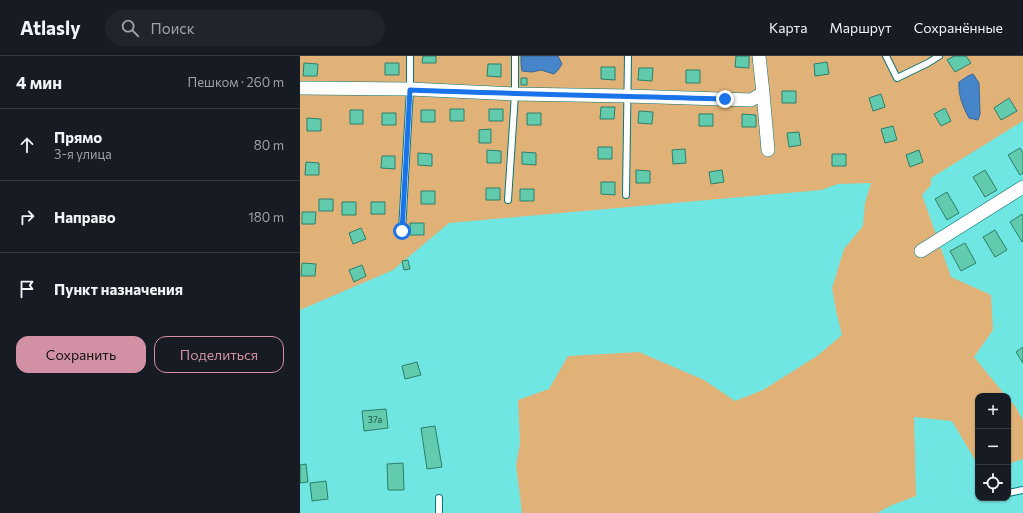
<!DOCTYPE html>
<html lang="ru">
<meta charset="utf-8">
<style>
body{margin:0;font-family:Commissioner,sans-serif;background:#20242c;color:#f1f3f6}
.controls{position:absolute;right:12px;bottom:12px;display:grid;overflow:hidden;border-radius:8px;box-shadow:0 1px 3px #0004}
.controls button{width:36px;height:36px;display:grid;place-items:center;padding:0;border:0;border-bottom:1px solid #363941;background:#171b24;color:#f1f3f6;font:20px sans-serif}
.stop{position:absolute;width:12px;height:12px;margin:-9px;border:3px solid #1a73e8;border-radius:50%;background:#fff}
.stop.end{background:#1a73e8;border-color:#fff;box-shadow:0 1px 4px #0008}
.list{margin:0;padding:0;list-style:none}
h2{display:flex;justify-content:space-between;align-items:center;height:52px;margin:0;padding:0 16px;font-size:17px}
h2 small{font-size:13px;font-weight:400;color:#9ea1a6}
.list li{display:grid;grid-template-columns:26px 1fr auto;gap:12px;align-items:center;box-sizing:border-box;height:72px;padding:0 16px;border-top:1px solid #363941}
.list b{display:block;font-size:15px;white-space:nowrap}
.list p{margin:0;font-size:13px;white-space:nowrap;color:#9ea1a6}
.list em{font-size:13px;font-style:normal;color:#9ea1a6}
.actions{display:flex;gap:8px;padding:12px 16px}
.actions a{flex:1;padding:9px 0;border:1px solid #d290a4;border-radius:12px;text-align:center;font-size:14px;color:#d290a4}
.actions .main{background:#d290a4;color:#111}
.icon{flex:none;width:22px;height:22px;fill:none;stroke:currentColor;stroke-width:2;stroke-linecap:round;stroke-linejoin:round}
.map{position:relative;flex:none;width:723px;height:457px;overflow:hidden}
header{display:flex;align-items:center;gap:24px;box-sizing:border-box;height:56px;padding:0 20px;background:#171b24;border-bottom:1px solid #363941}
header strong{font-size:19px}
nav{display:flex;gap:22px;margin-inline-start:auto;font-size:14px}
.search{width:280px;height:36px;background:#20242c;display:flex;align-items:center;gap:10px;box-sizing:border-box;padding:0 14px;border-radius:22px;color:#9ea1a6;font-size:15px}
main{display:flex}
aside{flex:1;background:#171b24}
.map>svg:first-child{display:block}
.green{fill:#e0b277}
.water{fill:#4785cb;stroke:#346798}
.building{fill:#62cbae;stroke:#2c7e69}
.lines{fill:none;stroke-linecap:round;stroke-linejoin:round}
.service-casing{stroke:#097674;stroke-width:8}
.minor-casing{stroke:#097674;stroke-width:14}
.service{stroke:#fff;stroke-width:6}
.minor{stroke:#fff;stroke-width:13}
.route{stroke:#1a73e8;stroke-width:5}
.labels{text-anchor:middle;stroke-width:3;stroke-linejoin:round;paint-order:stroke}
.number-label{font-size:9px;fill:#1d4b44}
</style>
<header>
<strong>Atlasly</strong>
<div class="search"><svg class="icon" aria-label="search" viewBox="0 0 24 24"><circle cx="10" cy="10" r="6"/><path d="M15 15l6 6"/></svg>Поиск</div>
<nav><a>Карта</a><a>Маршрут</a><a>Сохранённые</a></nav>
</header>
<main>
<aside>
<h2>4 мин<small>Пешком · 260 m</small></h2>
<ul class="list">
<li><svg class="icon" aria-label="ahead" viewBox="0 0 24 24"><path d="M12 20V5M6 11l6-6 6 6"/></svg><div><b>Прямо</b><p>3-я улица</p></div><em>80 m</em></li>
<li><svg class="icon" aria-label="right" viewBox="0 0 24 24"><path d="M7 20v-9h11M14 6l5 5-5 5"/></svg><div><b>Направо</b></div><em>180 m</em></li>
<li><svg class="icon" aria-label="arrive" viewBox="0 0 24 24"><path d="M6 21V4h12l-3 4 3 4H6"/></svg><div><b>Пункт назначения</b></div></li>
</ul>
<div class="actions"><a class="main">Сохранить</a><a>Поделиться</a></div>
</aside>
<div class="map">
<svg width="723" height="457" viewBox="0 0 723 457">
<rect width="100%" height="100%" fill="#70e6e3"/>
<path class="green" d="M0,0H723V65L631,122V129L622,139L651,221L691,239L693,274L674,301L706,340H678V409L652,365L614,361L616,440L592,449L577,457H222L216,409L220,387L218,344L249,333L268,300L339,296L404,324L435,345L463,334L517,300L542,279L537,259L532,232L544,193L563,170L565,147L571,127L538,128L521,134L149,167L93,214L0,254Z
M708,342L715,350L723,364V403L708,408Z"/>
<path class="water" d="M221,0H258L262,8L258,14L254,18L241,14L232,16L222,15L221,7Z
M673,18L679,27L680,58L678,64L669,62C663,51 658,39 659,26L668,20Z"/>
<path class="building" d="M123,0H136V7H122Z
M436,0H449V12L435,11Z
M654,0H666L671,7L655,16L647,4Z
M527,6L529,18L515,20L514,8Z
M4,7L18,8L17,20H3Z
M85,7H99V19H85Z
M188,8H201V21L187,20Z
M301,11H315V24L301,23Z
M339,12H353L352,25L338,24Z
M386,14H400V27H386Z
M221,22H227V29H221Z
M482,35H496V47H482Z
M581,38L585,51L573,55L569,42Z
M709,42L717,55L701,64L694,52Z
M301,51H315L314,63H300Z
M645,52L651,65L641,70L634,58Z
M150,53H164V65H150Z
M189,53H203V65H189Z
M50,54H63V68H50Z
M121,54H135V66H121Z
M339,55L353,56L352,68L338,67Z
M82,57H96V69H82Z
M227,57H241V69H227Z
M399,58H413V70H399Z
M442,58L456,59V71H442Z
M7,62L21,63V75H7Z
M593,70L597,84L585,87L581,73Z
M191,73V87H179V74Z
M499,76L501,89L489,91L487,77Z
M298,91H312V103H298Z
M720,92L723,97V117L720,119L708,99Z
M385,93L386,107L373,108L372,94Z
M187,94L201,95V107H187Z
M619,94L623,106L610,111L606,99Z
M222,96L236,97V109L222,108Z
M118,97L132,98V110L118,109Z
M532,98H546V110H532Z
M82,100H95V113L81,112Z
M6,106L19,107V119H5Z
M336,114L350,115V127H336Z
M422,114L424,126L411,128L409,116Z
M685,114L697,134L685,141L673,121Z
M301,126H315V139L301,138Z
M186,132H200V144H186Z
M220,133H234V145H220Z
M121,135H135V148H121Z
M647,136L659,157L647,164L635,143Z
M19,143H33V155H19Z
M42,146H56V159H42Z
M71,146H85V158H71Z
M2,156H16L15,168H2Z
M722,158L723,161V185L722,186L710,166Z
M110,167H124V179H110Z
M61,172L66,183L53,188L49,177Z
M695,174L707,194L695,201L683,181Z
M665,187L676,207L661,215L650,195Z
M108,204L110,213L104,214L102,205Z
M2,207L16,208L15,220H1Z
M62,209L66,220L54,226L49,214Z
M723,291V307L716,296Z
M117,306L121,319L105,323L102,310Z
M86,353L88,372L64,375L62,355Z
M135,370L142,411L127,413L121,372Z
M103,407L104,434H88L87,408Z
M6,408L8,426L0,427V409Z
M26,425L28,443L12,445L10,427Z"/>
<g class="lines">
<g class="service-casing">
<path id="service" d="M586,0L597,22L628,7L639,0
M326,139L328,0
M208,144L215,38V0
M102,175L110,33V0
M708,437L723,434
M139,442V457"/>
</g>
<g class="minor-casing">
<path id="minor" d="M0,32L110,33L215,38L328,40L451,44L463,37L459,0
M463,37L468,94
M621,195L723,131"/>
</g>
<use href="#service" class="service"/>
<use href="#minor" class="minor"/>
</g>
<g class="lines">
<path class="route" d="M102,175L110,34C215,38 320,40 425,43"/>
</g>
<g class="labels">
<g class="number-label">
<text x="75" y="367">37а</text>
</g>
</g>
</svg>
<div class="controls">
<button>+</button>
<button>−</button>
<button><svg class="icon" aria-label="locate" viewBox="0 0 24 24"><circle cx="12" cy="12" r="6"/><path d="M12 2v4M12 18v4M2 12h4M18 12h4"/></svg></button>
</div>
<div class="stop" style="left:102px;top:175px"></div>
<div class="stop end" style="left:425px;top:43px"></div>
</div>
</main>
